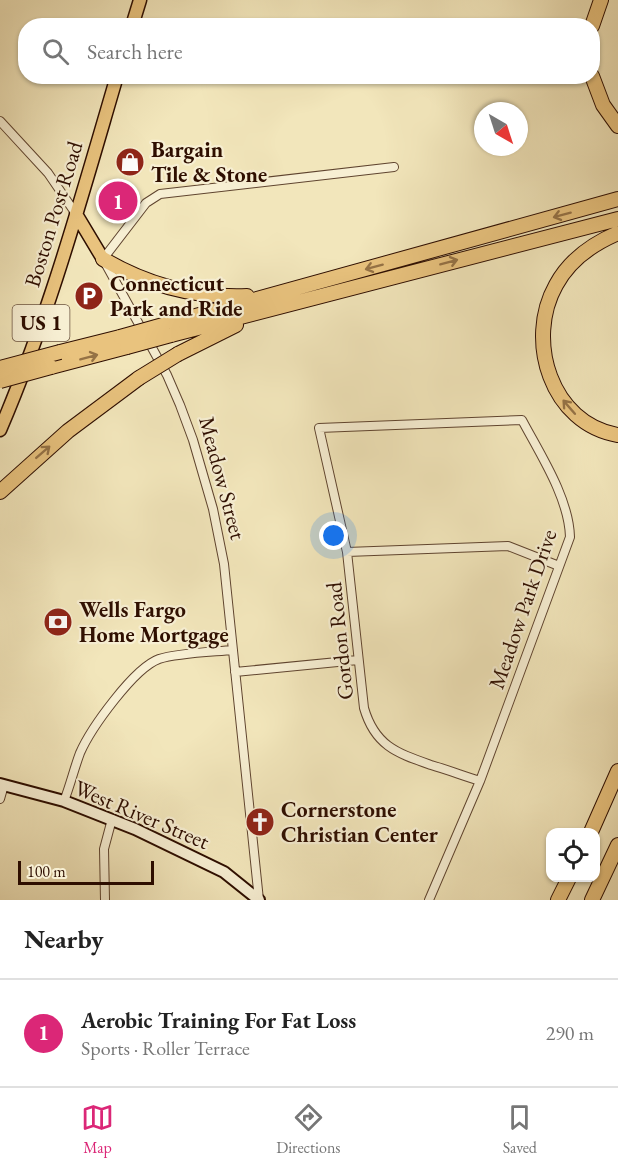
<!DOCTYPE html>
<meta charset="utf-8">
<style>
body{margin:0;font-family:"EB Garamond",serif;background:#f2f2f2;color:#222}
.controls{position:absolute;right:18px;bottom:18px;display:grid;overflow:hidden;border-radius:12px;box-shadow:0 2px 4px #0004}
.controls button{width:54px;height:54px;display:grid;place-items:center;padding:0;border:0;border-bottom:2px solid #e0e0e0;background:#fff;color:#222;font:30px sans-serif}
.compass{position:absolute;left:474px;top:102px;width:54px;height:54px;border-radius:50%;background:#fff;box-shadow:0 2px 4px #0004;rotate:141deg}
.scale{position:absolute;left:18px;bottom:15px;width:136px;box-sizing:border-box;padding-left:6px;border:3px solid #2e0e00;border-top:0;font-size:16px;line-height:21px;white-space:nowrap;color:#2e0e00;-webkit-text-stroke:4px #f7efd3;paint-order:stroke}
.you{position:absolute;left:334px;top:536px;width:21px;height:21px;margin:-15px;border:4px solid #fff;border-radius:50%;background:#1a73e8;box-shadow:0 0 0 9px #1a73e833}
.badge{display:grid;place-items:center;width:39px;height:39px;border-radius:50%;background:#db2777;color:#fff;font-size:20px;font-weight:700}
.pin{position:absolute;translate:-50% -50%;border:3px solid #fff;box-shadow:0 2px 6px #0006}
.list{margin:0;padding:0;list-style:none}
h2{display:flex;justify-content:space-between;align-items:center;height:78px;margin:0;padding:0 24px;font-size:26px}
h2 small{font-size:20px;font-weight:400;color:#767676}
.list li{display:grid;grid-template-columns:39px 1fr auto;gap:18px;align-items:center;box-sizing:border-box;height:108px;padding:0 24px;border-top:2px solid #e0e0e0}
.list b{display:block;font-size:22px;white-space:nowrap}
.list p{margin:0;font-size:20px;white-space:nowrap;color:#767676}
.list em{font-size:20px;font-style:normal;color:#767676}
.icon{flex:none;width:33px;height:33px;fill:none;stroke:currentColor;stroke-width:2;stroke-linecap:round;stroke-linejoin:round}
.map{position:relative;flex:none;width:618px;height:900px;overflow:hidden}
.search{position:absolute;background:#fff;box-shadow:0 2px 4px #0004;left:18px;right:18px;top:18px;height:66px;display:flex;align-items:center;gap:15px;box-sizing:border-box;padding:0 21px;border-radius:24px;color:#767676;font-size:22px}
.sheet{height:186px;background:#fff}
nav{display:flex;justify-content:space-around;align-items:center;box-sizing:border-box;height:84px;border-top:2px solid #e0e0e0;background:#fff;font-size:16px;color:#767676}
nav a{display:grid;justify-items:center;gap:3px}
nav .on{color:#db2777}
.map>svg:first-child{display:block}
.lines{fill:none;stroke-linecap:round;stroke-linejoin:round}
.street-casing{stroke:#5f442f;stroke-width:10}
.secondary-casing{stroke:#2e0e00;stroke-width:14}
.primary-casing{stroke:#2e0e00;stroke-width:15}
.highway-casing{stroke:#2e0e00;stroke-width:16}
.street{stroke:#f7efd3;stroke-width:8}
.secondary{stroke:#f7efd3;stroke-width:10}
.primary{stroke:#e9c37e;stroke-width:12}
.highway{stroke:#e9c37e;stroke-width:14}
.highway-bridge-casing{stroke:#2e0e00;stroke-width:16;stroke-linecap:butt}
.highway-bridge{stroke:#e9c37e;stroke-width:14}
.oneway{stroke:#957245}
.labels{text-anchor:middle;stroke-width:4.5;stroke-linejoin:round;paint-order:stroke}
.shield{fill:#f7efd3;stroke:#6a523f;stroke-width:1.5}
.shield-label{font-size:21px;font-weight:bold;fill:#2e0e00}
.poi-label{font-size:22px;font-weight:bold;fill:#2e0e00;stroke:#f7efd3;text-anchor:start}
.street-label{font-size:22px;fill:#2e0e00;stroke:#f7efd3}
</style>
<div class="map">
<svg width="618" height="900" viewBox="0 0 618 900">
<rect width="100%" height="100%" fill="#f2e6bb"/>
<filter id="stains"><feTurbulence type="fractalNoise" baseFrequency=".00333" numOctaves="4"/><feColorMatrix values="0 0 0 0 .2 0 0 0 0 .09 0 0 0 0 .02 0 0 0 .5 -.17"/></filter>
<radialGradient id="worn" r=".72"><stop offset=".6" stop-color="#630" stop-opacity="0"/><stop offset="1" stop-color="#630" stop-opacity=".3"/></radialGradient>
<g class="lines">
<g class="street-casing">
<path id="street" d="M0,121L48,173L76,214
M347,552L508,546L559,566
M235,672L358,660
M0,799L4,785
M64,801C70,786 74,769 80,753C91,728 134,668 159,659C178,653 212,652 233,650
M105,900L104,849L112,819
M259,900L224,564L213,509L193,440L180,405L167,375L103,259L146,203L160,194L394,167
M429,900L480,781L570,537C569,498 540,454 522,420L319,428L347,552L364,708C375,746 397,753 431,765C448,770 464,776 480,781"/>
</g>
<g class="secondary-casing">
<path id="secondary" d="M0,784L64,801L135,829L224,872L259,900"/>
</g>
<g class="primary-casing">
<path id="primary" d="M132,26L140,0
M76,214L103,259
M0,430C49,316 82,195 117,76"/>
</g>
<g class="highway-casing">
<path id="highway" d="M592,26L601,0
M592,76L603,105L618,126
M618,233C592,244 570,259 556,285C525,340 551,424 618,435
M103,259C147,285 194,298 247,296
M163,325L618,199
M171,335L618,219
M60,352L120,337
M178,354L236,325
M51,367L127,347
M0,492L68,431L139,378
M591,832L618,771
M558,900L569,878
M592,900L618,845"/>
</g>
<use href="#street" class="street"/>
<use href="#secondary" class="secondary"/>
<use href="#primary" class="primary"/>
<use href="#highway" class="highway"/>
<g class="highway-bridge-casing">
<path id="highway-bridge" d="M120,337L163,325
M127,347L171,335
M0,368L60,352
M139,378L178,354
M0,381L51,367"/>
</g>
<use href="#highway-bridge" class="highway-bridge"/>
</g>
<defs><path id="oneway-shaft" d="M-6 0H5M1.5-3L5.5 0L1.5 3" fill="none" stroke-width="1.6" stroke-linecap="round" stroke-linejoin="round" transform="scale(1.5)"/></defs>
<g class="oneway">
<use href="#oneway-shaft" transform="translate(562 215) rotate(165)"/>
<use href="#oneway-shaft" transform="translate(449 262) rotate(-15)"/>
<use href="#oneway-shaft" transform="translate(374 267) rotate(165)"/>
<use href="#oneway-shaft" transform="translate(89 357) rotate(-15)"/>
<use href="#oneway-shaft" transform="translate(569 407) rotate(-131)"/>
<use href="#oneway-shaft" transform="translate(43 452) rotate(-41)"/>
</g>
<defs>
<g id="shop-disc" transform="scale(1.5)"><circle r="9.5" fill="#8f2418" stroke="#f7efd3"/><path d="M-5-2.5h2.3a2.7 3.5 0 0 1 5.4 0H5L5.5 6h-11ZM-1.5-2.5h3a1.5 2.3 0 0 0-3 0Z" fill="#fff"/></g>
<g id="parking-disc" transform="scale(1.5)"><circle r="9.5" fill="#8f2418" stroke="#f7efd3"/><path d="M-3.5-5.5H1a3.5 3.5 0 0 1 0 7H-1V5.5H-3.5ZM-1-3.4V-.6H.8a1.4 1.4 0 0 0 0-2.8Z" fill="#fff"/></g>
<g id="bank-disc" transform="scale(1.5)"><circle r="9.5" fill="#8f2418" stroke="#f7efd3"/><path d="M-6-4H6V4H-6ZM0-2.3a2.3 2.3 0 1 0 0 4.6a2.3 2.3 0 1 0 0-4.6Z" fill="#fff"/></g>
<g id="church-disc" transform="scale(1.5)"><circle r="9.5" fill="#8f2418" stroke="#f7efd3"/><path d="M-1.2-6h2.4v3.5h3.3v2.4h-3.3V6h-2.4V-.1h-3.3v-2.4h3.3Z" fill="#fff"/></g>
</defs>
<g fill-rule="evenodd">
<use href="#shop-disc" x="130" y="162"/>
<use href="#parking-disc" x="89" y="296"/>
<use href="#bank-disc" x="58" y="622"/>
<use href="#church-disc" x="260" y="822"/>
</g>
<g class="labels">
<rect class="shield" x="12.5" y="305" width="57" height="36" rx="4.5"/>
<g class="shield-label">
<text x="41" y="330">US 1</text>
</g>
<g class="poi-label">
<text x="151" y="157">Bargain<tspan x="151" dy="25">Tile &amp; Stone</tspan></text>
<text x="110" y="291">Connecticut<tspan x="110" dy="25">Park and Ride</tspan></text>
<text x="79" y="617">Wells Fargo<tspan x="79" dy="25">Home Mortgage</tspan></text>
<text x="281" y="817">Cornerstone<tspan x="281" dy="25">Christian Center</tspan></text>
</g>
<g class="street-label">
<text transform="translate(53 214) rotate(-73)" y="8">Boston Post Road</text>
<text transform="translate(223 478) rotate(75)" y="8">Meadow Street</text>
<text transform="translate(522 609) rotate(-71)" y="8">Meadow Park Drive</text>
<text transform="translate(339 641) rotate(-96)" y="8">Gordon Road</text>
<text transform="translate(142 814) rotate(23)" y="8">West River Street</text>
</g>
</g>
<rect width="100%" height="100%" filter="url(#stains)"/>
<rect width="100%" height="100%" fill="url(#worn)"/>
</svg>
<div class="controls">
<button><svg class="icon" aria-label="locate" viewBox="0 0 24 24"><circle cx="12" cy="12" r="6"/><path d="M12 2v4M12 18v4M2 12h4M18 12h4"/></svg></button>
</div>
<svg class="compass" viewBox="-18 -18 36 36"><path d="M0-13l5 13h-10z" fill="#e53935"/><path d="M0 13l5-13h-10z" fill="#767676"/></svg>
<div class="scale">100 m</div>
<div class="you"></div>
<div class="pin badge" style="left:118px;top:201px">1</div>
<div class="search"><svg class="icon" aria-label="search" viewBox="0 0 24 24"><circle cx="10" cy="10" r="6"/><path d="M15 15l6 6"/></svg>Search here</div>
</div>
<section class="sheet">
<h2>Nearby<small></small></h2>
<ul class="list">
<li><span class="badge">1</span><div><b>Aerobic Training For Fat Loss</b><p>Sports · Roller Terrace</p></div><em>290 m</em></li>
</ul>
</section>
<nav>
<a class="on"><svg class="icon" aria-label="map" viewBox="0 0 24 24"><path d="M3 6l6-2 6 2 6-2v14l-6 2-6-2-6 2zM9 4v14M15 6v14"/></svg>Map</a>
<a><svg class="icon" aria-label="directions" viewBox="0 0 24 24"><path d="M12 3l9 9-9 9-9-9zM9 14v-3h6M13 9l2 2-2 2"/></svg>Directions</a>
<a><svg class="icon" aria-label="saved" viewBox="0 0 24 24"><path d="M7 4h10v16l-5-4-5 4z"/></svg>Saved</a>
</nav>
